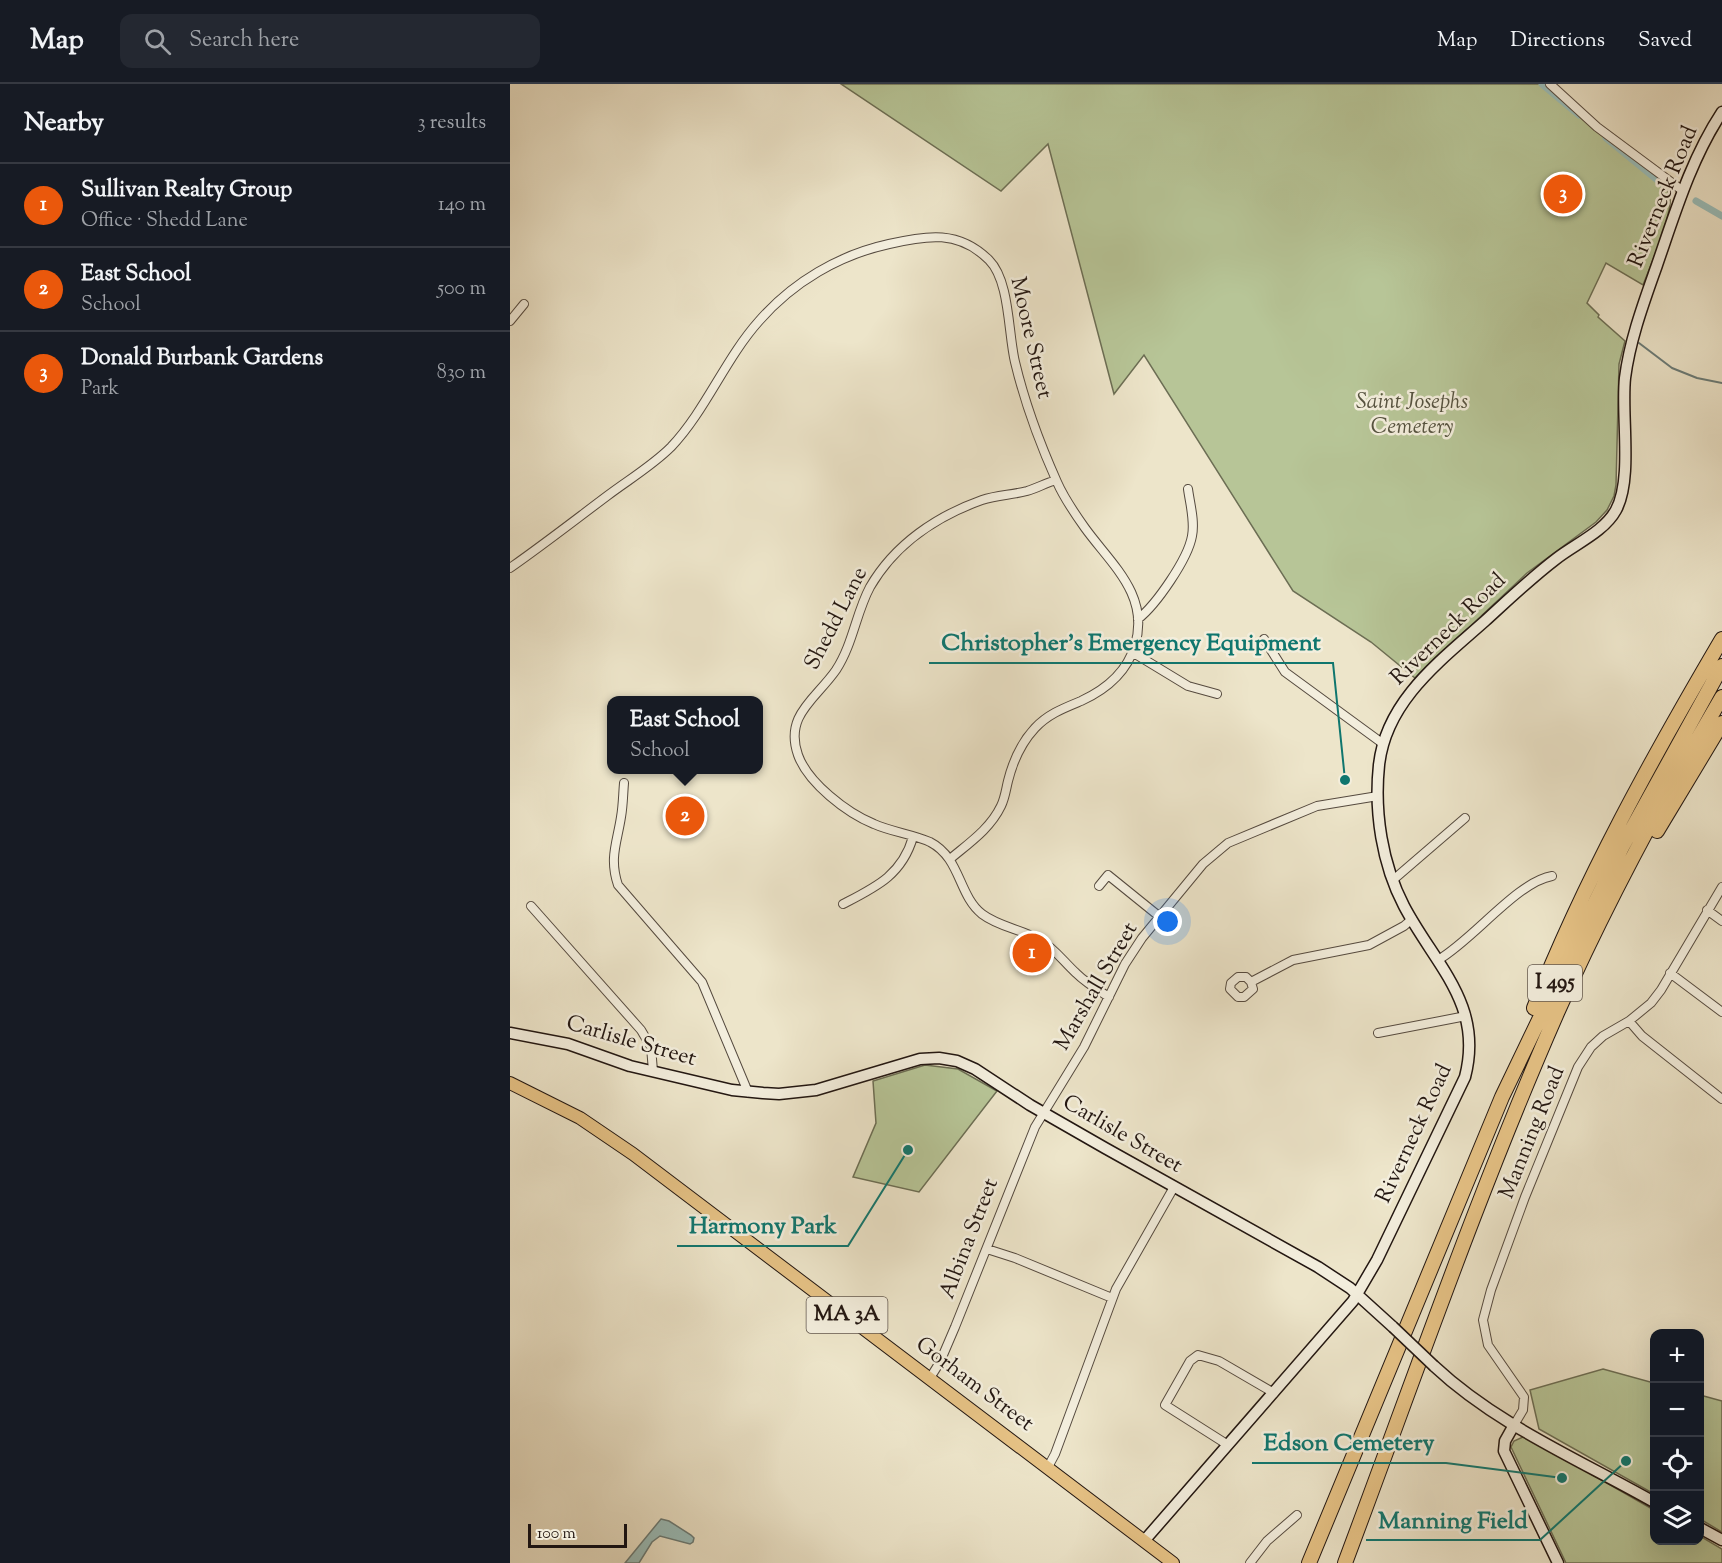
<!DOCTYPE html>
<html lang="en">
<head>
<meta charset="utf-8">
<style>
	body { margin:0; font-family:"Sorts Mill Goudy",serif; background:#242831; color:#f1f3f6 }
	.controls { position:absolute; right:18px; bottom:18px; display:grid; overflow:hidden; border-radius:12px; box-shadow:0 6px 24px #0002 }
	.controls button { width:54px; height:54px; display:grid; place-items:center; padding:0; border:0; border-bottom:2px solid #363941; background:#171b24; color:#f1f3f6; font:30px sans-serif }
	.scale { position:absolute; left:18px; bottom:15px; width:99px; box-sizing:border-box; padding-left:6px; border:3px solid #221611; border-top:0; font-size:16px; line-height:21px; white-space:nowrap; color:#221611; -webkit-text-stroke:4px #f3eedd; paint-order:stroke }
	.you { position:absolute; left:658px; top:838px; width:21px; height:21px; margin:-15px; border:4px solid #fff; border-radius:50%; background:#1a73e8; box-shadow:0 0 0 9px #1a73e833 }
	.badge { display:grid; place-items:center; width:39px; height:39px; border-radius:50%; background:#ea580c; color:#fff; font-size:20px; font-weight:700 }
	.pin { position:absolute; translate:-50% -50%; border:3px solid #fff; box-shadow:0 2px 6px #0006 }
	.popup { position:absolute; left:97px; top:612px; width:156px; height:78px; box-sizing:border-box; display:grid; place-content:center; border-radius:12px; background:#171b24; filter:drop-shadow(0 2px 4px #0005); font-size:20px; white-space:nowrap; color:#9ea1a6 }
	.popup b { font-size:22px; color:#f1f3f6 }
	.popup::after { content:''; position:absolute; left:50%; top:100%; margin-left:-12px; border:12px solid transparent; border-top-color:#171b24 }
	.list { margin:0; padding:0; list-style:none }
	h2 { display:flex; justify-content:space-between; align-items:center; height:78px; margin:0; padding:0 24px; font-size:26px }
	h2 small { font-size:20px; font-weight:400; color:#9ea1a6 }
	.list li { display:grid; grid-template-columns:39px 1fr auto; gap:18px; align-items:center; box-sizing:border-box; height:84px; padding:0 24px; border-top:2px solid #363941 }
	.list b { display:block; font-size:22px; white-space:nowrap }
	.list p { margin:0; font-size:20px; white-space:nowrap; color:#9ea1a6 }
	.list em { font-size:20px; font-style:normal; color:#9ea1a6 }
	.icon { flex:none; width:33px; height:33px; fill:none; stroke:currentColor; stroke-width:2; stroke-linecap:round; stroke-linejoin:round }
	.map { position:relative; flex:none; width:1212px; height:1479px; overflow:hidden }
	header { display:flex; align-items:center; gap:36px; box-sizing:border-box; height:84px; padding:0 30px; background:#171b24; border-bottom:2px solid #363941 }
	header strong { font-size:28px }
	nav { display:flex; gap:33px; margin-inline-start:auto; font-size:21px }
	.search { width:420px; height:54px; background:#242831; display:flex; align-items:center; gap:15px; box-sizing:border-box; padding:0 21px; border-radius:12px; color:#9ea1a6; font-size:22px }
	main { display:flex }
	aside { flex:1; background:#171b24 }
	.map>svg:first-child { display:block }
	.green { fill:#b7c597; stroke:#6c6e54; stroke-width:1.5 }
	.water { fill:#9abebb; stroke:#6a7b77; stroke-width:1.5 }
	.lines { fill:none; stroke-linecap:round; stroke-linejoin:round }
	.stream { stroke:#6a7b77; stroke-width:2 }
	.canal { stroke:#9abebb; stroke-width:7 }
	.street-casing { stroke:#554a3f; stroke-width:10 }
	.secondary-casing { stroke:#221611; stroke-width:13 }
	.primary-casing { stroke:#221611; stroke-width:14 }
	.highway-casing { stroke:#221611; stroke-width:16 }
	.street { stroke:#f3eedd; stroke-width:8 }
	.secondary { stroke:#f3eedd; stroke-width:10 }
	.primary { stroke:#e6c285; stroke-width:12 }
	.highway { stroke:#e6c285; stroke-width:14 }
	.secondary-bridge-casing { stroke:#221611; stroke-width:13; stroke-linecap:butt }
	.secondary-bridge { stroke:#f3eedd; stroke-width:10 }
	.labels { text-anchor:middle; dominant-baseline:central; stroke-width:5; stroke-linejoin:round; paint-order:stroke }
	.shield { fill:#f3eedd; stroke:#61574e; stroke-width:1.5 }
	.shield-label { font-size:21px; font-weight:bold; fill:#221611 }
	.street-label { font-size:22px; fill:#221611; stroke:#f3eedd }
	.park-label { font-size:22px; font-style:italic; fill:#565340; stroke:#f3eedd }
	.leader { fill:none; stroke:#0f766e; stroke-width:2 }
	.callout-dot { fill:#0f766e; stroke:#f3eedd; stroke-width:2 }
	.callout-label { font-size:24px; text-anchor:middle; font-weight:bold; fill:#0f766e; stroke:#f3eedd; stroke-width:5; stroke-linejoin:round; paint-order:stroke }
</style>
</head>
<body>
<header>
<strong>Map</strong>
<div class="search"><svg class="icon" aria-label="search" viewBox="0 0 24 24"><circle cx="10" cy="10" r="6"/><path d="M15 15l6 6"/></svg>Search here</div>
<nav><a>Map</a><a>Directions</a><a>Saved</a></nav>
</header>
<main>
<aside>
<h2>Nearby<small>3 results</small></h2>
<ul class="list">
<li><span class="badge">1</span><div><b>Sullivan Realty Group</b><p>Office · Shedd Lane</p></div><em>140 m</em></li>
<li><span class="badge">2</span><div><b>East School</b><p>School</p></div><em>500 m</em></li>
<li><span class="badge">3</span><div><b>Donald Burbank Gardens</b><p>Park</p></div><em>830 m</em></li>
</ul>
</aside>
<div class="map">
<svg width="1212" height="1479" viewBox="0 0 1212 1479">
	<rect width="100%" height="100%" fill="#ede5ca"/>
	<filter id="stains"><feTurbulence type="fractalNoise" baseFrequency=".00333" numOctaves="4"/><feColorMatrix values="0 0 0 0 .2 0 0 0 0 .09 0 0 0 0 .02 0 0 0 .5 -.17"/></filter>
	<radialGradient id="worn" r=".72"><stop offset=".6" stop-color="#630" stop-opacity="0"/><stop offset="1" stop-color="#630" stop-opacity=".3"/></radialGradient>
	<path class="green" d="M331 0H1035L1144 91C1150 98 1159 105 1160 115 1162 132 1140 183 1133 201L1096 179 1077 219 1089 231 1088 233 1115 257 1109 280 1106 401 1104 412 1097 426 1086 438 1017 489 905 594 861 558 783 507 634 271 604 310 538 60 491 107Z
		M415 981 448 985 487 1007 409 1108 343 1093 366 1039 363 997Z
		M1093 1285 1144 1299V1410L1029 1345 1020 1306Z
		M1190 1311 1212 1317V1448L1190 1435Z
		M1015 1352 1144 1426V1456H1190V1452L1212 1465V1479H1056L1001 1363 1004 1357Z"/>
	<path class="water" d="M151 1435 159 1437 181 1451 184 1454 183 1458 180 1460 150 1452 142 1458 129 1479H115Z"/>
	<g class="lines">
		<path class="stream" d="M1129 259 1162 284 1187 294 1212 299"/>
		<path class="canal" d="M1032 0 1069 31
			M1096 54 1156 103
			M1186 117 1212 132"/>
		<defs>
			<path id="street" d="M1040 0 1087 43 1173 107
				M0 237 14 220
				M546 396C536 399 527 404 517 407 502 411 487 411 472 416 427 432 385 460 360 503 346 529 343 560 326 586 306 615 274 631 288 671 298 699 337 729 364 740 382 748 402 750 420 758 451 774 448 811 472 830 489 843 511 845 530 856 544 864 554 878 566 889 576 899 588 906 599 913
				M0 484C33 461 65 436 97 412 118 396 142 382 161 363 196 326 215 275 249 237 283 198 329 171 379 160 417 151 449 146 479 176 500 197 498 249 505 278 515 320 530 360 547 398 554 414 565 430 575 444 601 480 640 511 625 561 617 588 595 606 571 617 554 624 538 630 525 644 511 659 503 677 498 697 496 705 495 714 491 722 480 745 459 759 440 775
				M628 535C646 521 678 475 682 452 685 437 680 420 678 405
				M754 555 775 588 872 659
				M622 568 678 602 707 610
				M114 699C113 711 113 722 111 733 107 759 99 774 108 801L192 898 238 1008
				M883 796 955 734
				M589 802 598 791 650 833
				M333 820C366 803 392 791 403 753
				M21 822 131 946 141 963 143 987
				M1197 826 1212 837
				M928 876C963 856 1007 798 1042 792
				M1160 889 1212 928
				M741 898 736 893H728L721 899 720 905 728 913H734L743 905 741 898 783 876 859 861 894 842 902 835
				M1119 937 1132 952 1212 1015
				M868 949 956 932
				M477 1165 505 1174 602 1214
				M420 1294 430 1278 445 1243 525 1043 574 963 615 880 632 854 693 780 718 759 807 722 868 712
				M1004 1341 1013 1326 1014 1313 978 1261 973 1236 981 1206 1015 1113 1068 983 1081 963 1093 952 1119 937 1141 919 1151 906 1212 803
				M718 1361 655 1321 680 1277 688 1271 709 1277 764 1309
				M538 1383 545 1370 606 1205 664 1103
				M740 1479 757 1457 787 1431"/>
			<path id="secondary" d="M0 949 58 960 120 982 222 1006 253 1009 269 1010 306 1006 410 975 429 974 447 977 465 985 520 1021 595 1064 808 1183 840 1204 883 1243
				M924 1282C987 1341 1070 1376 1144 1418
				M1004 1341 995 1357 994 1367 1048 1479
				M1190 1444 1212 1456
				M634 1457 843 1217 867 1176 955 993C974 920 925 881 894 822 872 780 864 728 869 681 876 617 930 577 975 537 998 516 1021 494 1046 475 1065 460 1094 448 1106 426 1123 395 1111 330 1115 294 1120 255 1134 218 1147 181 1165 129 1181 75 1212 28"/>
			<path id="primary" d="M0 999 70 1034 123 1070 663 1479"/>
			<path id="highway" d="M1147 747 1212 639
				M1024 924C1075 795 1142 674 1212 555
				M799 1479 992 1013 1112 763 1212 582
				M835 1479C904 1295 968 1109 1047 929 1095 821 1152 715 1212 613"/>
		</defs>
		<use href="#street" class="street-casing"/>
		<use href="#secondary" class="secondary-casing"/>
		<use href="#primary" class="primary-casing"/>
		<use href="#highway" class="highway-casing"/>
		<use href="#street" class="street"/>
		<use href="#secondary" class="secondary"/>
		<use href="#primary" class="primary"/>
		<use href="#highway" class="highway"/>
		<defs>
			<path id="secondary-bridge" d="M883 1243 924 1282"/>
		</defs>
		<use href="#secondary-bridge" class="secondary-bridge-casing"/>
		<use href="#secondary-bridge" class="secondary-bridge"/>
	</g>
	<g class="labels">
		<g class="shield">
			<rect x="1018" y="881" width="54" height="36" rx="4.5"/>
			<rect x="296.5" y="1213" width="81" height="36" rx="4.5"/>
		</g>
		<g class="shield-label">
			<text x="1045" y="899">I 495</text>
			<text x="337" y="1231">MA 3A</text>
		</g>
		<g class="street-label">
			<text transform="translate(1154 113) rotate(-68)">Riverneck Road</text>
			<text transform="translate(520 254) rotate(77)">Moore Street</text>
			<text transform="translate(327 535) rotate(-63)">Shedd Lane</text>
			<text transform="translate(939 546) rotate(-44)">Riverneck Road</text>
			<text transform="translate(587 903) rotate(-60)">Marshall Street</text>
			<text transform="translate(121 958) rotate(16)">Carlisle Street</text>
			<text transform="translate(1023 1049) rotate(-68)">Manning Road</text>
			<text transform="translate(905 1050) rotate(-65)">Riverneck Road</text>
			<text transform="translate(612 1051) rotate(30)">Carlisle Street</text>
			<text transform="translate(460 1155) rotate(-69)">Albina Street</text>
			<text transform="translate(464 1301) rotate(37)">Gorham Street</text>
		</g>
		<g class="park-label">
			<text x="902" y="319">Saint Josephs<tspan x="902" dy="25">Cemetery</tspan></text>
		</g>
	</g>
	<path class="leader" d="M835 696L823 579H419M398 1066L338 1162H167M1052 1394L936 1379H742M1116 1377L1030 1456H856"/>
	<g class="callout-dot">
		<circle cx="835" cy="696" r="6"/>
		<circle cx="398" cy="1066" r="6"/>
		<circle cx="1052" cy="1394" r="6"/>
		<circle cx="1116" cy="1377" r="6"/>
	</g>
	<g class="callout-label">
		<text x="621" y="566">Christopher's Emergency Equipment</text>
		<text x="253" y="1149">Harmony Park</text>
		<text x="839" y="1366">Edson Cemetery</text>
		<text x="943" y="1444">Manning Field</text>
	</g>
	<rect width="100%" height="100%" filter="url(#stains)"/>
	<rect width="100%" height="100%" fill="url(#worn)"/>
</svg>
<div class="controls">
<button>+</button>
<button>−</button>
<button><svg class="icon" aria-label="locate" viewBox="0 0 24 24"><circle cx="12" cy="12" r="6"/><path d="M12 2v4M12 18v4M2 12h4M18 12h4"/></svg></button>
<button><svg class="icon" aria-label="layers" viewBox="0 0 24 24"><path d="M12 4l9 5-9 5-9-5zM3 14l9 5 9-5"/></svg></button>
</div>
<div class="scale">100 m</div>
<div class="you"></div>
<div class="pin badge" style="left:522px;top:869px">1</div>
<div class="pin badge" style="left:175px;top:732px">2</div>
<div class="popup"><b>East School</b>School</div>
<div class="pin badge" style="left:1053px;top:110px">3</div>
</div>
</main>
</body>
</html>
